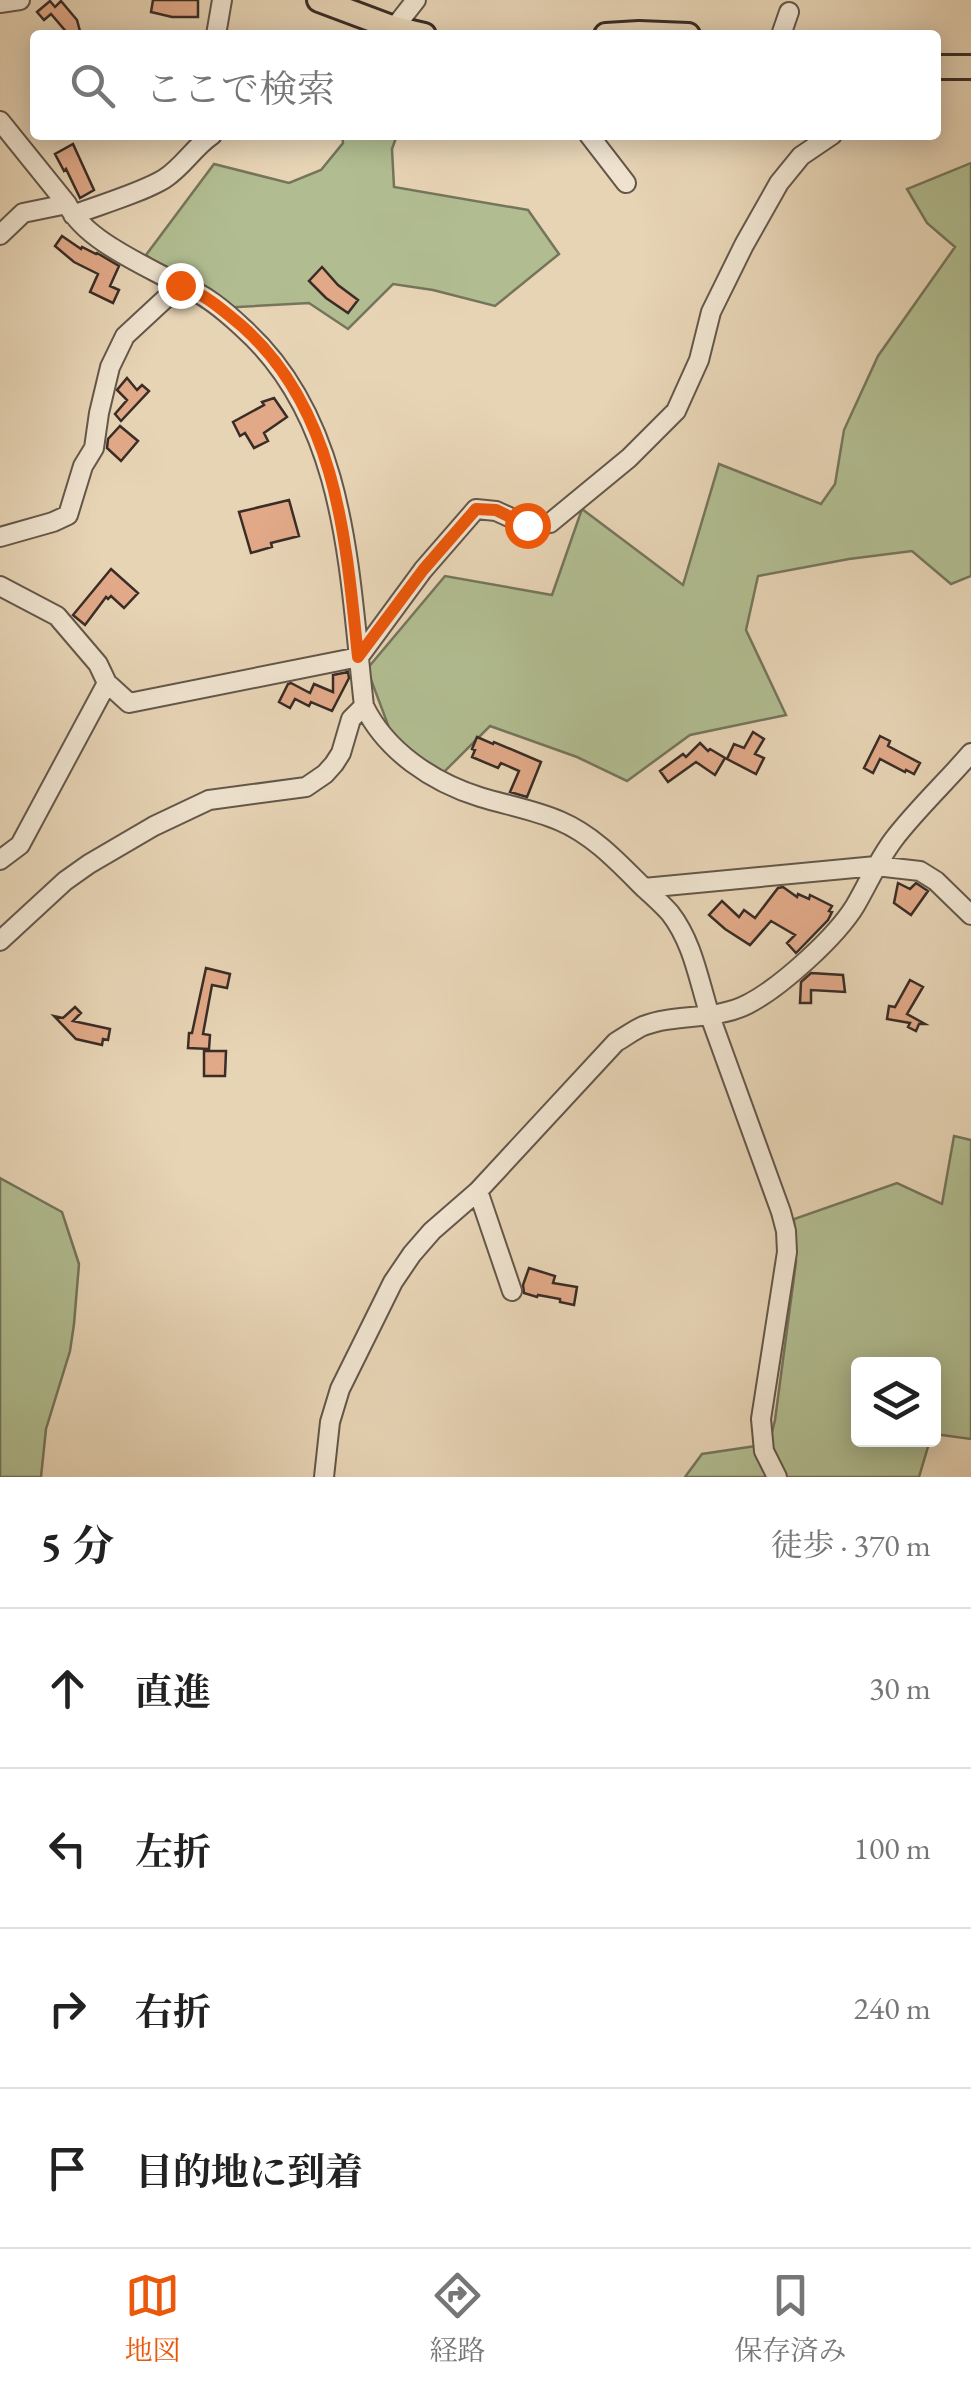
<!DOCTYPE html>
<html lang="ja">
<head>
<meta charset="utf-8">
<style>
	body { margin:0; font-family:"EB Garamond","Noto Serif JP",serif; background:#f2f2f2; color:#222 }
	.controls { position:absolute; right:30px; bottom:30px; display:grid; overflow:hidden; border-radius:10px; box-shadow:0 5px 25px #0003 }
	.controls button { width:90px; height:90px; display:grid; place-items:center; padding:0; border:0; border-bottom:2px solid #e0e0e0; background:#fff; color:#222; font:50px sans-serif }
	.stop { position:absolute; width:30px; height:30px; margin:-22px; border:8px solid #ea580c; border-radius:50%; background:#fff }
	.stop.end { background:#ea580c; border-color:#fff; box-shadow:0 2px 10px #0008 }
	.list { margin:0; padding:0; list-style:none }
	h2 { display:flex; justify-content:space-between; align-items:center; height:130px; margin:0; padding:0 40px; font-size:42px }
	h2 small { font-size:32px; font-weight:400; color:#767676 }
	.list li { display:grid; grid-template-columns:65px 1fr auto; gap:30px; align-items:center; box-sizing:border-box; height:160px; padding:0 40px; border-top:2px solid #e0e0e0 }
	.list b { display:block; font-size:38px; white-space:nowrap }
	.list em { font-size:32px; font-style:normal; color:#767676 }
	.icon { flex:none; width:55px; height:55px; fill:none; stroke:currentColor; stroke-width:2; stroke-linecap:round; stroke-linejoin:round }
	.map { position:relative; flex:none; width:971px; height:1477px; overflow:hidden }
	.search { position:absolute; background:#fff; box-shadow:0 5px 25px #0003; left:30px; right:30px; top:30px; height:110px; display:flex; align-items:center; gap:25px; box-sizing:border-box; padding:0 35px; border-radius:10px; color:#767676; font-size:38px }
	.sheet { height:770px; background:#fff }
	nav { display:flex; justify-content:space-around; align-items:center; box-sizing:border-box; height:140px; border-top:2px solid #e0e0e0; background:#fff; font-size:28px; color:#767676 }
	nav a { display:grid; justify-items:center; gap:5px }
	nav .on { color:#ea580c }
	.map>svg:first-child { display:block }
	.green { fill:#b1bd91; stroke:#75755c; stroke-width:2.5 }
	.building { fill:#e1a988; stroke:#392d26; stroke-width:2.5 }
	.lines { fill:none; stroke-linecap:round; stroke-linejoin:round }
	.minor-casing { stroke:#64574a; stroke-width:22 }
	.major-casing { stroke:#392d26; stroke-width:28 }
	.minor { stroke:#efe3cf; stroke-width:18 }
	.major { stroke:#e7d4b5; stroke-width:22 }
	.route { stroke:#ea580c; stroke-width:12 }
</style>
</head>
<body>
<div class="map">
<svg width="971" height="1477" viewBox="0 0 971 1477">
	<rect width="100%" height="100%" fill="#e7d4b5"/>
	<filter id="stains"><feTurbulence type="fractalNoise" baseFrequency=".002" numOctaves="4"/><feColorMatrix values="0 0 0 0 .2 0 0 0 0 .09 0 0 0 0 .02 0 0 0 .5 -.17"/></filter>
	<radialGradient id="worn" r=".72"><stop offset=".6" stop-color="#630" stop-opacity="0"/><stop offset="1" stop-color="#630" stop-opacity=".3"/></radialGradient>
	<path class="green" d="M342 135H397L392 149 394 187 528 210 559 254 495 306 433 290 393 284 348 329 309 303 220 308 146 255 214 164 289 183 321 170 343 143Z
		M971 163V576L951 584 912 551 849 559 758 576 746 630 786 715 690 735 627 781 577 757 490 726 444 772 394 741 367 669 445 576 552 595 582 509 683 585 719 464 821 504 835 484 844 430 878 356 955 247 927 223 907 189Z
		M954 1136 971 1140V1439L934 1434V1364H858V1440H930L919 1477H685L702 1454 769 1444 775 1420 796 1262 794 1219 897 1183 942 1204Z
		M0 1178 62 1212 79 1264 74 1324 70 1351 46 1429 41 1477H0Z"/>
	<path class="building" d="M153 0H198V17H172L151 12Z
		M50 1 55 7 61 1 77 20 81 35H69L51 14 44 20 37 12Z
		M73 144 94 190 80 198 66 169 64 171 55 154Z
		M62 236 81 249 82 247 96 254 97 253 119 266 110 286 119 290 113 303 90 292 98 274 74 262 55 246Z
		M322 267 338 285 358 300 348 313 326 298 309 281Z
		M127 378 137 390 142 385 149 391 121 421 115 414 127 400 117 390Z
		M274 398 287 417 264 433 268 441 254 448 245 433 240 436 233 422 264 405 262 402Z
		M120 426 138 441 121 461 107 448 108 439Z
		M289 500 299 536 271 543 272 547 251 553 239 512Z
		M111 569 138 593 124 608 111 596 108 599 106 597 85 625 73 615Z
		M348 672 349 678 332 711 311 702 309 706 295 699 290 708 279 702 288 684 291 683 310 693 314 684 333 692V675Z
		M753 732 764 739 755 754 764 758 756 774 727 759 734 744 744 748Z
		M880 736 890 741 888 746 920 763 914 774 906 770 905 772 880 759 873 773 864 768Z
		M477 737 493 744 494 742 541 762 527 797 510 792 519 771 501 763 498 768 472 757 475 750 472 749Z
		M700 743 708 751 710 749 725 758 715 775 696 762 668 782 660 771 683 754 686 757Z
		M898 883 910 889 916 883 928 891 911 915 894 903Z
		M783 887 797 897 798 894 809 899 810 895 832 906 829 911 832 912 828 920 796 953 787 943 795 935 771 921 750 945 725 929 709 915 722 901 739 917 744 910 755 918 778 888Z
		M206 968 230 974 227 988 212 985 203 1034 210 1035 209 1049 188 1048 189 1033H192Z
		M811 973 843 975 845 992 811 990V1003H800L801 982Z
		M910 980 923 987 907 1014 925 1024H919L916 1031 908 1027 910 1023 887 1019 889 1006 895 1007Z
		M75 1007 81 1013 73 1021 110 1029 108 1040 103 1039 102 1045 76 1039 54 1016 63 1018Z
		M204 1051H226L225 1076H204Z
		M529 1268 555 1276 553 1283 577 1287 574 1305 560 1302V1299L538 1295 537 1297 524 1293 523 1285Z"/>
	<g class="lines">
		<defs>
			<path id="minor" d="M0 3 20 0
				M387 33 394 28 416 0
				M216 35 222 0
				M781 35 789 12
				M0 121 67 204C85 241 145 265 180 285 204 293 225 311 243 328 348 422 349 575 364 706 386 751 432 782 480 797 506 805 535 810 560 821 593 835 618 862 643 887 652 895 662 904 670 913 694 944 699 983 711 1019 734 1084 758 1148 781 1212L786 1231 787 1252 761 1419 764 1451 777 1477
				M589 135 626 183
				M73 215C99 205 141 193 164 179 183 167 194 147 212 135
				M0 235 23 213 67 204
				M0 537 53 522 68 515 83 466 94 448 99 413 110 367 125 336 180 285
				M0 586 57 616 98 664 107 683 20 845 0 860
				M107 683 129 703 359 657 423 570 476 509 496 511 527 525 550 523 629 458 676 411 699 360 711 312 744 245 779 183 801 156 832 135
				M644 888 876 866 920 871 936 881 971 915
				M0 941 65 881 89 864 154 826 209 800 306 787 325 774 334 764 341 753 351 719 364 706
				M478 1191 512 1291
				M324 1477 330 1422 340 1389 393 1282 412 1254 432 1231 478 1191 616 1042C625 1037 634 1030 643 1026 676 1013 716 1021 748 1004 781 987 836 937 855 906 868 884 878 860 894 839 917 809 946 782 971 753"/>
			<path id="major" d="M319 0 394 28 424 35
				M606 35 639 33 688 35
				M936 67H971"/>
		</defs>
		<use href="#minor" class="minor-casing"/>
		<use href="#major" class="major-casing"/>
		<use href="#minor" class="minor"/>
		<use href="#major" class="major"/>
	</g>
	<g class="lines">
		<path class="route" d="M180 285C204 293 224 311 243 327 337 411 346 540 358 657L423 570 476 509 496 510 527 525"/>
	</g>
	<rect width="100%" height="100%" filter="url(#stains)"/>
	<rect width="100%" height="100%" fill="url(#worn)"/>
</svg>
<div class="controls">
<button><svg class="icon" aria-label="layers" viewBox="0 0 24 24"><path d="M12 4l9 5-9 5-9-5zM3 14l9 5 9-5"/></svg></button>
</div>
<div class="stop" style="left:527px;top:525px"></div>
<div class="stop end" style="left:180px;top:285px"></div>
<div class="search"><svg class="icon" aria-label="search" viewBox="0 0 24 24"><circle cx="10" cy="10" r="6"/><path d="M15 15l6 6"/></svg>ここで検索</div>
</div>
<section class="sheet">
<h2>5 分<small>徒歩 · 370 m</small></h2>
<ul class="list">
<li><svg class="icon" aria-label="ahead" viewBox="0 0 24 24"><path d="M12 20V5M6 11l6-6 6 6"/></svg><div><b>直進</b></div><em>30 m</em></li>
<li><svg class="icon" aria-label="left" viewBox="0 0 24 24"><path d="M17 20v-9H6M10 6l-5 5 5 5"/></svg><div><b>左折</b></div><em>100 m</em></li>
<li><svg class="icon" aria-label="right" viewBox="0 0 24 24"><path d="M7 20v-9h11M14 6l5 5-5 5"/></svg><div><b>右折</b></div><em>240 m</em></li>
<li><svg class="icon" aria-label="arrive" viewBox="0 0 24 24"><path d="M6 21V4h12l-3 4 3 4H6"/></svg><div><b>目的地に到着</b></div></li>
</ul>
</section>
<nav>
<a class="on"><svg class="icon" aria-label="map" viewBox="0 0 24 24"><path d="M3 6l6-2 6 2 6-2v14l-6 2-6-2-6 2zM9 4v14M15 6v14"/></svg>地図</a>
<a><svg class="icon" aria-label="directions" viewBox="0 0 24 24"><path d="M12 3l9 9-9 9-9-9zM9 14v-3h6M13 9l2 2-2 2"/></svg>経路</a>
<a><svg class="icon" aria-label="saved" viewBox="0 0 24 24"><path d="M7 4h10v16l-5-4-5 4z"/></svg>保存済み</a>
</nav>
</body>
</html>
